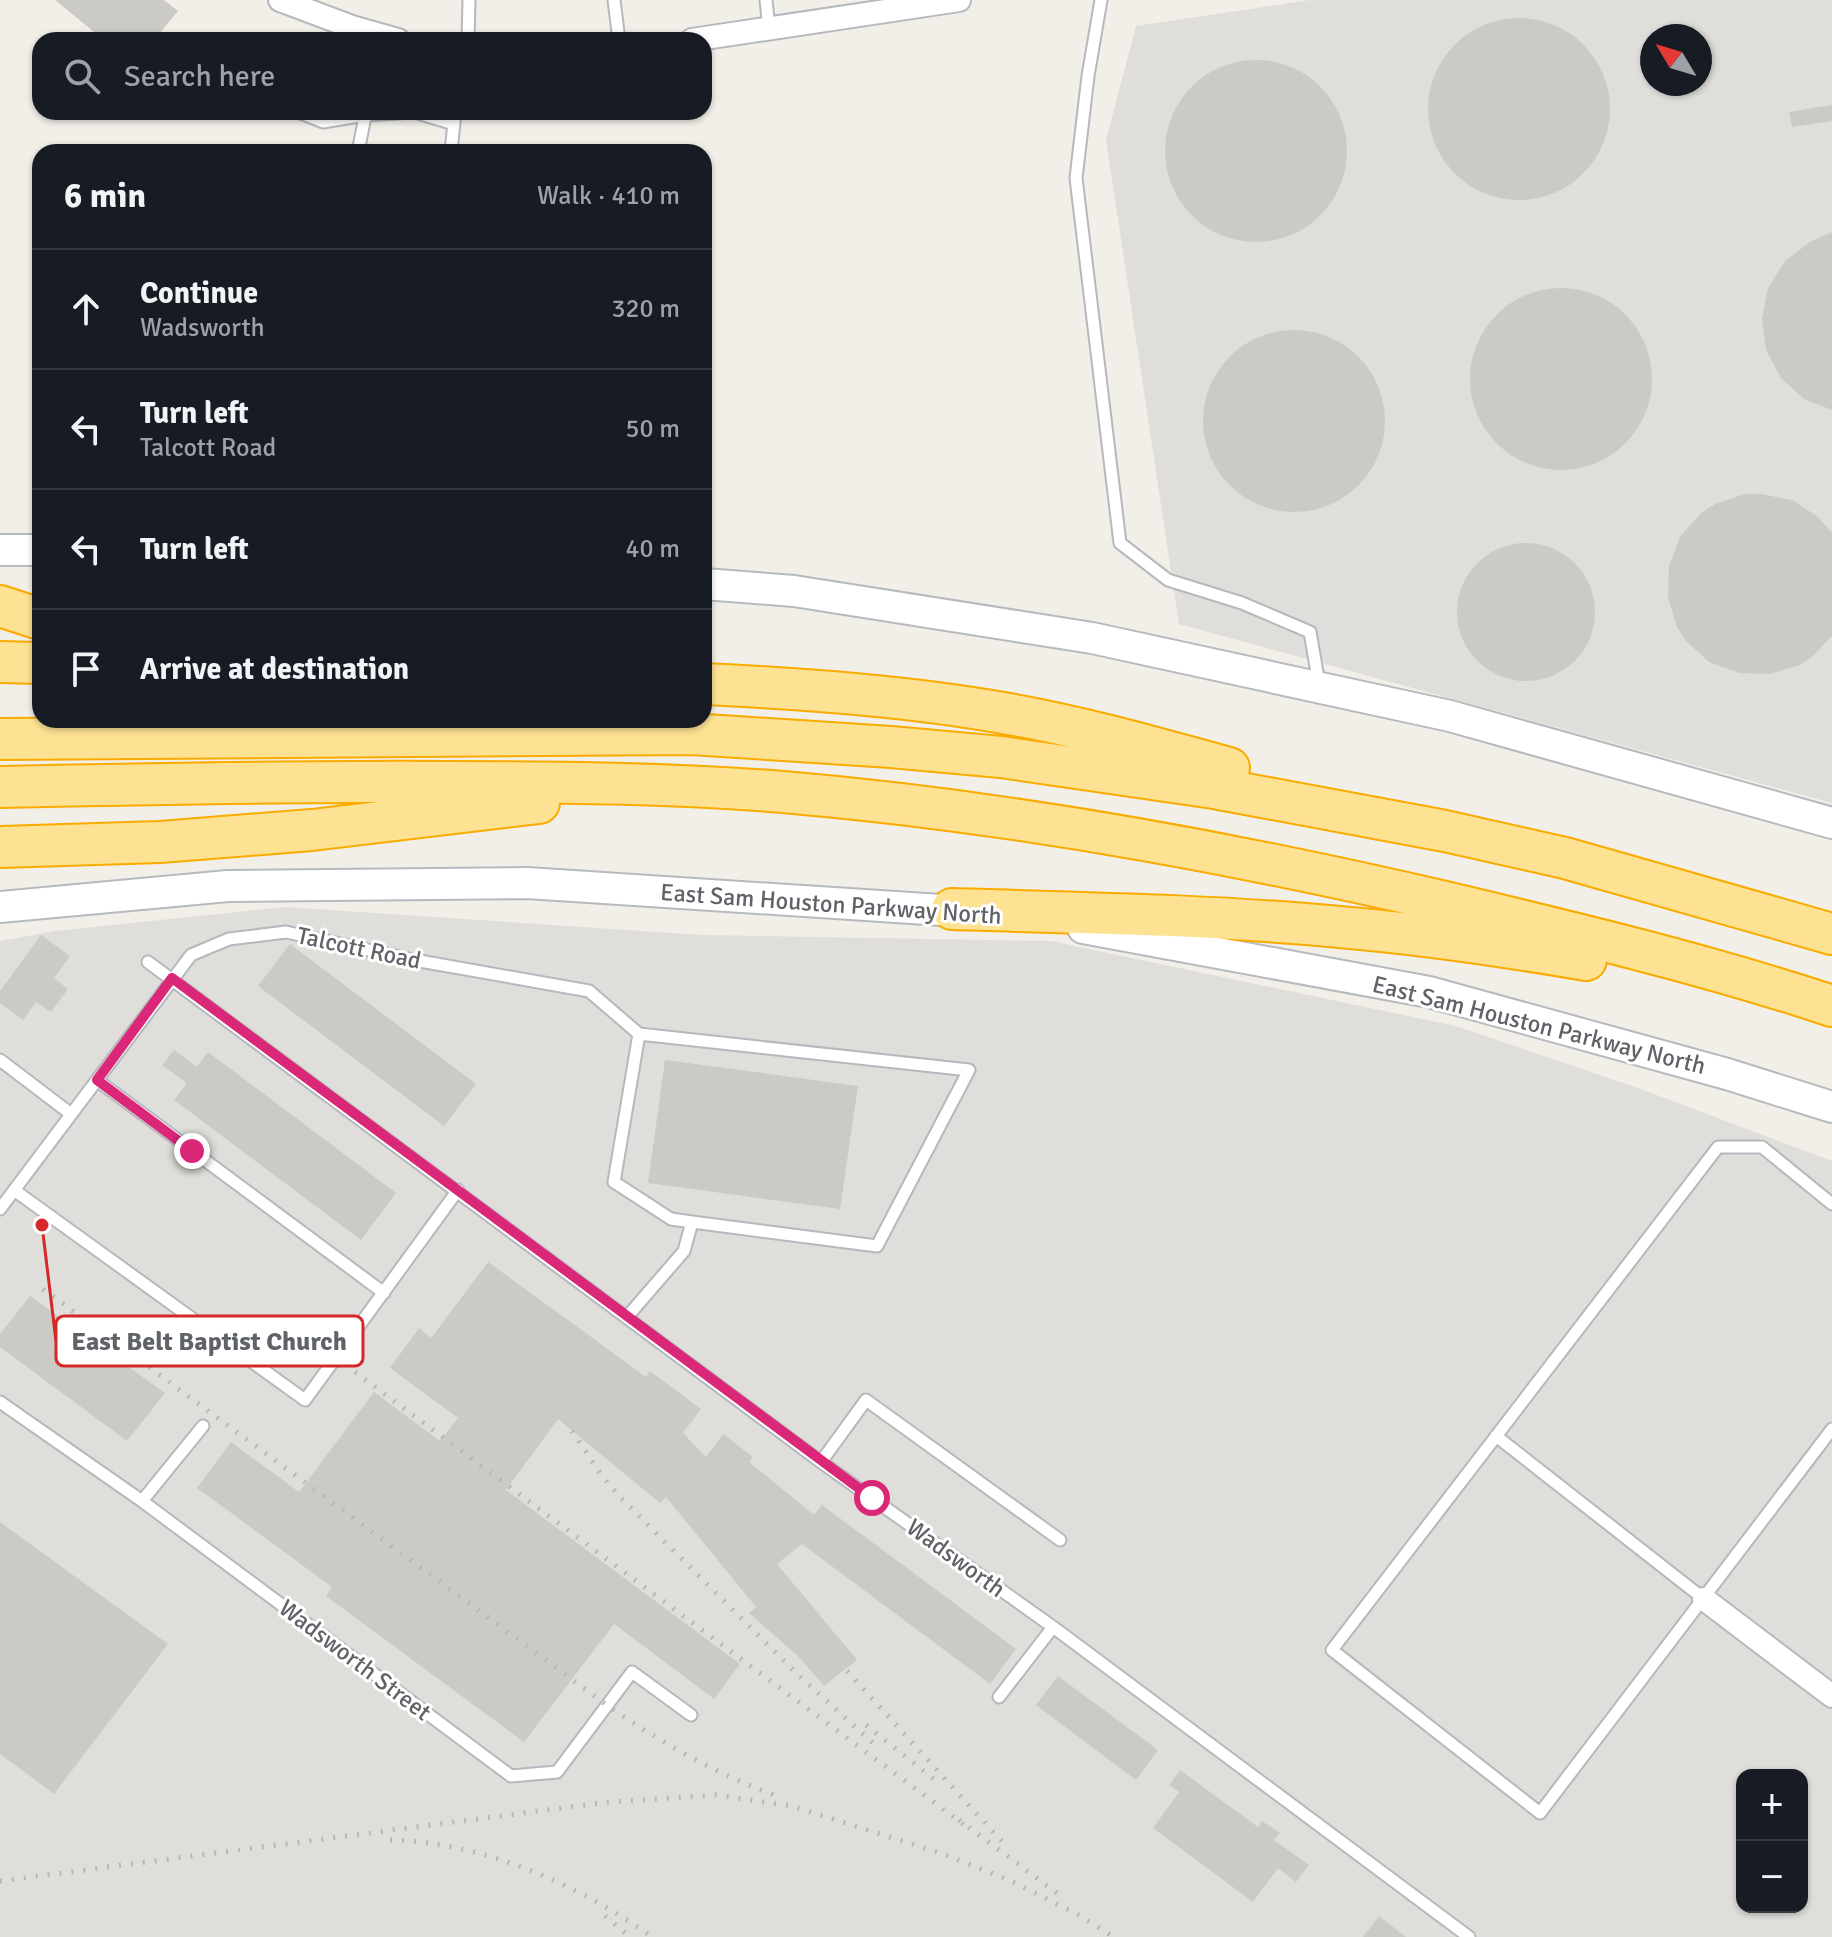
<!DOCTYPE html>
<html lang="en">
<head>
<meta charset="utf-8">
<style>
	body { margin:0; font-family:Signika,sans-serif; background:#20242c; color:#f1f3f6 }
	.controls { position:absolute; right:24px; bottom:24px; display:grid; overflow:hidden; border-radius:16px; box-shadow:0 2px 6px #0004 }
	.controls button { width:72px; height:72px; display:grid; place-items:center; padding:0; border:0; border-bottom:2px solid #363941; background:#171b24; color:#f1f3f6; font:40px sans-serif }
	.compass { position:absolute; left:1640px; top:24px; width:72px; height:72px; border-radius:50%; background:#171b24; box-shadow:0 2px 6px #0004; rotate:308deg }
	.stop { position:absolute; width:24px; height:24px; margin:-18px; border:6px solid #db2777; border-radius:50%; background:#fff }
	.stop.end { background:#db2777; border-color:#fff; box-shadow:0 2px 8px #0008 }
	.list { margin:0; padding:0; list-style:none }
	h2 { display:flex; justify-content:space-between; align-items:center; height:104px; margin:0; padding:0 32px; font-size:34px }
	h2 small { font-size:26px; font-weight:400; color:#9ea1a6 }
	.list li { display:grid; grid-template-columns:52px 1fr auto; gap:24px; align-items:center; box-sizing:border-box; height:120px; padding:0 32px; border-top:2px solid #363941 }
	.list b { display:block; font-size:30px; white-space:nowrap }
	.list p { margin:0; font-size:26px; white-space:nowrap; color:#9ea1a6 }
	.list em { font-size:26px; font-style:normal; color:#9ea1a6 }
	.icon { flex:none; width:44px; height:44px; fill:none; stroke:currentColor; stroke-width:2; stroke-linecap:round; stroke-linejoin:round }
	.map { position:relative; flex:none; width:1832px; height:1937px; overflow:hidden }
	.search { position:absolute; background:#171b24; box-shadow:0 2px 6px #0004; left:32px; top:32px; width:680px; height:88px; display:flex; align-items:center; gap:20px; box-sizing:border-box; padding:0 28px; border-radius:24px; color:#9ea1a6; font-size:30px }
	.panel { position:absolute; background:#171b24; box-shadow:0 2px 6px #0004; left:32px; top:144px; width:680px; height:584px; border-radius:24px }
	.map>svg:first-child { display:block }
	.industrial { fill:#e0deda; fill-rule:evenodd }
	.building { fill:#cccac5 }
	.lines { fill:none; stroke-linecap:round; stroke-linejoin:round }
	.lane-casing { stroke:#b5b8bc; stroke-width:15 }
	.street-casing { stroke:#b5b8bc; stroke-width:26 }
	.secondary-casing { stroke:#b6babf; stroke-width:34 }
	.highway-casing { stroke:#f9ab00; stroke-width:44 }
	.lane { stroke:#fff; stroke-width:11 }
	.street { stroke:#fff; stroke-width:22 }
	.secondary { stroke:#fff; stroke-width:30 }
	.highway { stroke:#fde293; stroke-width:40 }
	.rail { stroke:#b6b7b8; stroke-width:5; stroke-dasharray:2 10; stroke-linecap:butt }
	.route { stroke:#db2777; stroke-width:10 }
	.labels { text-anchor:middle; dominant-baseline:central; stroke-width:6; stroke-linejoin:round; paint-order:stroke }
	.street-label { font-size:24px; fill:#5f6368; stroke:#fff }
	.leader { fill:none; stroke:#d62828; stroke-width:3 }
	.callout-dot { fill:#d62828; stroke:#fff; stroke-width:3 }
	.callout { fill:#fff; stroke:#d62828; stroke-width:3 }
	.callout-label { font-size:26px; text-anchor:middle; font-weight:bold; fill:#5f6368 }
</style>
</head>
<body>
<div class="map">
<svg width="1832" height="1937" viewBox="0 0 1832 1937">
	<rect width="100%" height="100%" fill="#f1efe8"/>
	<path class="industrial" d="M1310 0H1832V803L1179 624 1106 140 1136 26ZM1652 36H1700V84H1652Z
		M285 907 702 935 1051 941 1456 1026 1638 1088 1832 1161V1937H0V941L55 931ZM1742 1775H1802V1907H1742Z"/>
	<path class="building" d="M55 0H164L178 11 154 40H104Z
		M1428 109a91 91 0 1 1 182 0a91 91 0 1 1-182 0Z
		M1165 151a91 91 0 1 1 182 0a91 91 0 1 1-182 0Z
		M1832 105V121L1792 127 1789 112Z
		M1832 232V410L1804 399 1781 378 1766 350 1762 319 1768 288 1785 261 1810 242Z
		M1470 379a91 91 0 1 1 182 0a91 91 0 1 1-182 0Z
		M1203 421a91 91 0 1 1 182 0a91 91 0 1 1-182 0Z
		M1745 494H1761L1792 500 1818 517 1832 533V636L1813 656 1800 665 1770 674 1739 673 1709 662 1686 641 1677 627 1668 598 1669 566 1680 537 1701 513 1715 504Z
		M1457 612a69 69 0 1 1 138 0a69 69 0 1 1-138 0Z
		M41 935 70 956 54 978 68 989 51 1012 36 1002 23 1020 0 1003V991Z
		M290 944 476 1084 444 1126 258 986Z
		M174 1050 197 1067 208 1052 396 1193 361 1240 174 1100 187 1083 162 1065Z
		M665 1060 858 1086 840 1209 648 1183Z
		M488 1262 646 1377 650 1371 701 1409 683 1433 706 1457 723 1434 753 1457 749 1462 814 1515 822 1505 1016 1649 990 1684 802 1544 777 1564 857 1660 824 1686 797 1655 749 1613 756 1607 666 1497 660 1503 558 1419 506 1490 740 1664 714 1699 614 1624 524 1742 326 1596 332 1587 197 1488 231 1442 299 1492 374 1392 440 1441 458 1418 390 1368 419 1328 431 1338Z
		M30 1296 165 1393 127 1441 0 1347V1334Z
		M0 1522 168 1644 54 1794 0 1754Z
		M1058 1676 1158 1750 1136 1780 1036 1705Z
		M1180 1770 1258 1827 1262 1821 1280 1833 1274 1840 1309 1865 1296 1882 1278 1868 1253 1902 1153 1828 1179 1792 1169 1785Z
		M1379 1916 1406 1937H1363Z"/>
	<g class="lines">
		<defs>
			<path id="lane" d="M614 0 619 40
				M766 0 769 28
				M1101 0 1088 76 1076 178 1120 543 1168 580 1242 603 1310 632 1319 684
				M468 40 469 0
				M298 112 323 122 365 115 414 112 454 124
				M358 152 366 112
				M451 152 455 112
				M148 962 821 1462 1053 1627 1469 1937
				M0 1060 71 1114
				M97 1080 384 1293
				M14 1190 305 1400 458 1190
				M1832 1204 1762 1147H1718L1332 1650 1540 1813 1832 1429
				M0 1209 191 955 229 939 286 932 414 960 589 991 639 1034
				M627 1317 684 1251 692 1222 877 1246 969 1070 639 1034 614 1182 671 1219 692 1222
				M0 1402 142 1501 511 1776 557 1772 632 1672 691 1715
				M1496 1436 1704 1599
				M821 1462 866 1400 1060 1540
				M142 1501 203 1426
				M999 1697 1053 1627"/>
			<path id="street" d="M280 0 352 27 398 40
				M692 40 959 0
				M1704 1599 1832 1696"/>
			<path id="secondary" d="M0 550H40
				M704 584 794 591 1092 638 1450 716 1832 823
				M0 907 228 886 527 883 972 912
				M1083 928 1429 992 1727 1074 1832 1107"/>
			<path id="highway" d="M0 606 40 619
				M0 662 40 663
				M704 684C806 689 908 696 1009 714 1083 727 1156 748 1229 768
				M0 739 691 734 891 747 1001 757 1214 788 1445 831 1565 858 1832 934
				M0 787C149 784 298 781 448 782 559 782 672 783 783 792 1007 811 1226 851 1445 902 1575 933 1705 964 1832 1006
				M0 847 160 842 312 830 539 803
				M952 909C1081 913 1211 915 1340 927 1422 934 1504 946 1586 960"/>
		</defs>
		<use href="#lane" class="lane-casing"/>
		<use href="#street" class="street-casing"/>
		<use href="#secondary" class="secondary-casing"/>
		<use href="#highway" class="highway-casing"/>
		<use href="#lane" class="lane"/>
		<use href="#street" class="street"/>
		<use href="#secondary" class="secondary"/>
		<use href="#highway" class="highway"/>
		<path class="rail" d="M43 1289 608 1706C660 1742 714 1773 775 1795
			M355 1372 967 1827
			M572 1431 600 1473 620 1497 796 1673 873 1743
			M847 1671 1007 1847
			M866 1725 935 1780
			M959 1820 1065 1899
			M390 1840C482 1842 578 1884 652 1937
			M0 1881 609 1802 716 1795 792 1806 943 1854 1009 1880 1077 1914 1114 1937
			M605 1916 630 1937"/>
	</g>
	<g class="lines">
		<path class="route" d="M192 1151 97 1080 172 978 872 1498"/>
	</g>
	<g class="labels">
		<g class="street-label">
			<text transform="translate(831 904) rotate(4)">East Sam Houston Parkway North</text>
			<text transform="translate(359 948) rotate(12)">Talcott Road</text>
			<text transform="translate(1539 1025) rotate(14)">East Sam Houston Parkway North</text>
			<text transform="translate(956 1558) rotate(36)">Wadsworth</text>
			<text transform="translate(355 1660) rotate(37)">Wadsworth Street</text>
		</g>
	</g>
	<path class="leader" d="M42 1225L56 1341"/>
	<circle class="callout-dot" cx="42" cy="1225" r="8"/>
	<rect class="callout" x="56" y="1316" width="307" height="50" rx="8"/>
	<g class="callout-label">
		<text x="209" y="1350">East Belt Baptist Church</text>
	</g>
</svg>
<div class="controls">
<button>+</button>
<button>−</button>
</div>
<svg class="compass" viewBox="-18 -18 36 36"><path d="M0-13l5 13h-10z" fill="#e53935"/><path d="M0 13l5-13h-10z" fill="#9ea1a6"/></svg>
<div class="stop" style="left:872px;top:1498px"></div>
<div class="stop end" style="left:192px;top:1151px"></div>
<div class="search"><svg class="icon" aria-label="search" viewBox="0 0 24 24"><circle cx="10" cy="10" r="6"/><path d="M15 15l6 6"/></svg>Search here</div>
<section class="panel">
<h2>6 min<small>Walk · 410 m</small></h2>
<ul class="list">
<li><svg class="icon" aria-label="ahead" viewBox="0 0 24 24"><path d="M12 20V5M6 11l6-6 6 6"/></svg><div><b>Continue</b><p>Wadsworth</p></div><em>320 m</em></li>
<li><svg class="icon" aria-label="left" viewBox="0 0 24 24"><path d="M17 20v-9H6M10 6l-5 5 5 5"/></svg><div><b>Turn left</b><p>Talcott Road</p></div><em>50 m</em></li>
<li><svg class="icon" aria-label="left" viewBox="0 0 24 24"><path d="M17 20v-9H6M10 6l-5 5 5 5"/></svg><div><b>Turn left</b></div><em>40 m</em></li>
<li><svg class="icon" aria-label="arrive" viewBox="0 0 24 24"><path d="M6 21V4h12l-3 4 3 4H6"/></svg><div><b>Arrive at destination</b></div></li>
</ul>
</section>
</div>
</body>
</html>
